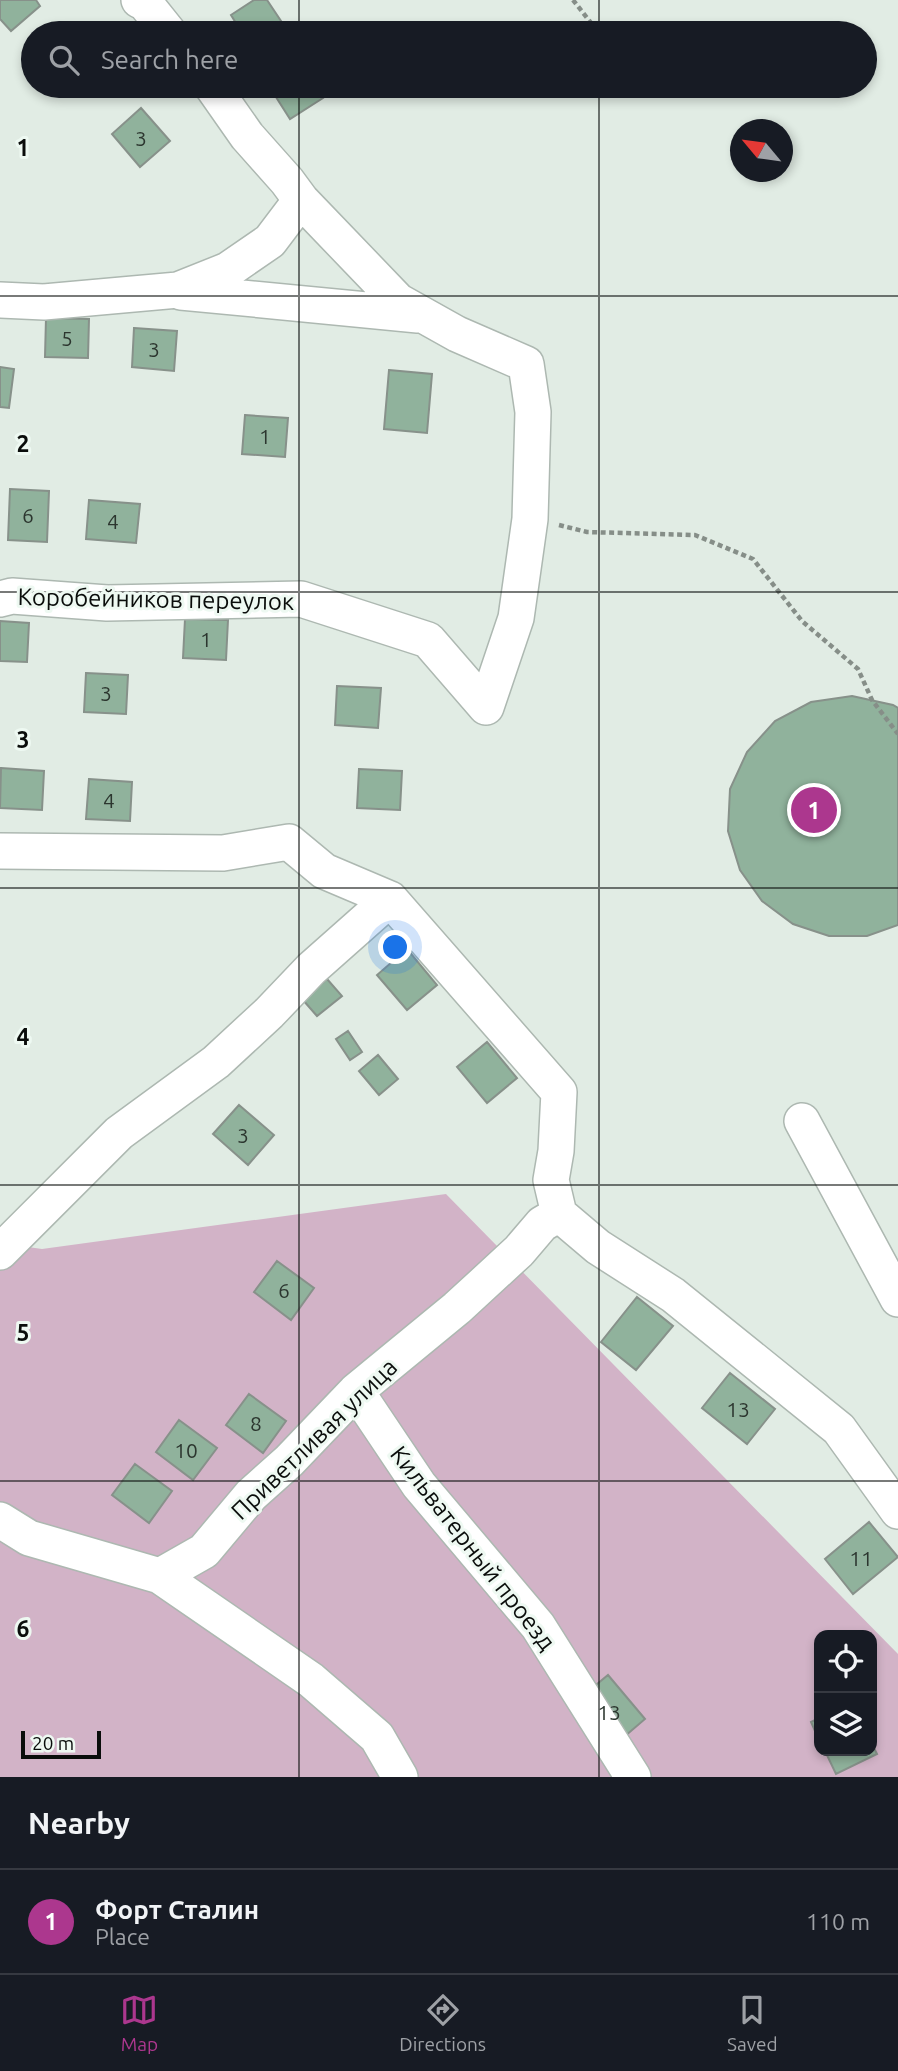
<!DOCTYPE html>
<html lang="en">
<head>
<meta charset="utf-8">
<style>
	body { margin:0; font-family:Ubuntu,sans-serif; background:#242831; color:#f1f3f6 }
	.controls { position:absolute; right:21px; bottom:21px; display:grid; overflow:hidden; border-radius:14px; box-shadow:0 4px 10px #0003 }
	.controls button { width:63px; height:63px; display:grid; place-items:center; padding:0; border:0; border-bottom:2px solid #363941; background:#171b24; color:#f1f3f6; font:35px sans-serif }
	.compass { position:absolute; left:730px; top:119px; width:63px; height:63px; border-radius:50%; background:#171b24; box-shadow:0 4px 10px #0003; rotate:299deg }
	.scale { position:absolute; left:21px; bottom:18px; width:80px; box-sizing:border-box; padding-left:7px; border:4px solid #0a0d0b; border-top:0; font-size:19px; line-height:24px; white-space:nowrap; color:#0a0d0b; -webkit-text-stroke:5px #eef9f2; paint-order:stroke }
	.you { position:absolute; left:396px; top:948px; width:24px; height:24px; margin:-18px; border:5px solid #fff; border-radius:50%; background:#1a73e8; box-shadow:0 0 0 10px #1a73e833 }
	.badge { display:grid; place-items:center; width:46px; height:46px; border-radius:50%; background:#ac378e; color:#fff; font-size:23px; font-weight:700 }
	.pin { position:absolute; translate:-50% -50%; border:4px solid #fff; box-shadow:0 2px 7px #0006 }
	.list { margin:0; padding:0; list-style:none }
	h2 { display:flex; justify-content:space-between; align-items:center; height:91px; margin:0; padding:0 28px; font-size:30px }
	h2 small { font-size:23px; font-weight:400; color:#9ea1a6 }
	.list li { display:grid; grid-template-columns:46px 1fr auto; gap:21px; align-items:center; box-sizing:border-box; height:105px; padding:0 28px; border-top:2px solid #363941 }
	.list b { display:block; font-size:26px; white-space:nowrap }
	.list p { margin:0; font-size:23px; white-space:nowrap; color:#9ea1a6 }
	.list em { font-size:23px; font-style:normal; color:#9ea1a6 }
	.icon { flex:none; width:38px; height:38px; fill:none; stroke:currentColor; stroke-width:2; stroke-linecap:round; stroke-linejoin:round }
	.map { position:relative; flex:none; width:898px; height:1777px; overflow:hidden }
	.search { position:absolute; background:#171b24; box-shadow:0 4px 10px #0003; left:21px; right:21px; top:21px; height:77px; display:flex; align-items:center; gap:18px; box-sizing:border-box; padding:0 24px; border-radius:38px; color:#9ea1a6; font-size:26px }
	.sheet { height:196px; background:#171b24 }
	nav { display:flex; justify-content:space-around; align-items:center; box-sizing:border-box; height:98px; border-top:2px solid #363941; background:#171b24; font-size:19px; color:#9ea1a6 }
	nav a { display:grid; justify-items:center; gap:4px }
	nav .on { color:#ac378e }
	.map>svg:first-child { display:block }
	.green { fill:#d2b3c7; fill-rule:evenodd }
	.building { fill:#90b29c; stroke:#87918a; stroke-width:2 }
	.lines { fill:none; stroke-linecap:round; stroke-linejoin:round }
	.minor-casing { stroke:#adb8b1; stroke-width:38 }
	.path { stroke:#868e88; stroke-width:4.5; stroke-dasharray:5 3.5; stroke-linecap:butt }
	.minor { stroke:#fff; stroke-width:35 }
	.grid { fill:none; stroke:#0a0d0b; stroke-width:2; stroke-opacity:0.55 }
	.labels { text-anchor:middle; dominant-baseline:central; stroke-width:6; stroke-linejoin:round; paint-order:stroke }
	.number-label { font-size:21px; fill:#2c362f }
	.street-label { font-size:24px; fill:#0a0d0b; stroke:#eef9f2 }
	.grid-label { font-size:23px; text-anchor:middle; font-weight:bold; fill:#0a0d0b; stroke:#eef9f2; stroke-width:6; stroke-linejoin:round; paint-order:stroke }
</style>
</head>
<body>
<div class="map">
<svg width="898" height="1777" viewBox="0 0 898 1777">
	<rect width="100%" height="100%" fill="#e1ece4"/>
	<path class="green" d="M446 1194 898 1654V1777H0V1243L42 1249ZM819 1635H872V1751H819Z"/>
	<path class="building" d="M0 0H36L40 6 11 31 0 19Z
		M254 0H267L287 30 282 33H242L231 15Z
		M269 86H315L323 98 290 119Z
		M141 108 170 141 140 167 112 134Z
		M46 318 89 319 88 358 45 357Z
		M134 328 177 331 174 371 132 367Z
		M0 367 14 369 9 408 0 407Z
		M389 370 432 374 427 433 384 429Z
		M245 415 288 418 285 457 242 454Z
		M10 489 49 491 47 542 8 540Z
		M89 500 140 504 136 543 86 539Z
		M185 619 228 620 226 660 183 658Z
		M0 621 29 623 27 662 0 661Z
		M86 673 128 675 126 714 84 712Z
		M337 686 381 688 378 728 335 725Z
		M852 696 893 705 898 708V925L867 936H829L793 924 762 901 740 870 728 831 730 789 747 752 775 721 811 702Z
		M1 768 44 771 42 810 0 808Z
		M359 769 402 771 400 810 357 808Z
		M89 779 132 782 130 821 86 819Z
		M407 949 437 985 407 1010 377 975Z
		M327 979 342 996 317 1016 303 1000Z
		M348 1031 362 1052 350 1060 336 1039Z
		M487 1042 517 1078 487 1103 457 1067Z
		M378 1055 398 1079 379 1095 359 1071Z
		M239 1105 274 1135 248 1165 213 1134Z
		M277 1261 314 1288 291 1320 254 1292Z
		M637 1297 673 1326 636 1370 601 1342Z
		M730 1373 775 1409 747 1444 702 1408Z
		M249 1394 286 1421 263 1453 226 1425Z
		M179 1420 217 1448 193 1480 156 1452Z
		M135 1464 172 1491 149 1523 112 1495Z
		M869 1522 898 1557 853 1594 825 1559Z
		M608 1675 645 1719 611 1748 573 1704Z
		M819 1718V1740L811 1722Z
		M872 1744 877 1754 836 1774 825 1751H872Z"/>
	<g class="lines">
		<defs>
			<path id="minor" d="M139 0 145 3 169 33
				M212 86 247 136 287 181 301 200 398 301 457 334 526 364 533 412 530 519 516 618 486 707
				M181 292 418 315
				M0 300 44 302 178 290 228 270 270 241 301 200
				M0 599 12 596 107 603 301 599 428 640 486 707
				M0 851 223 853 289 842 324 871 390 899 559 1092 556 1151 551 1180 559 1214 598 1247 673 1295 839 1429 898 1511
				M802 1121 898 1299
				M0 1252 119 1133 216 1062 269 1013 311 969 390 899
				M356 1391 419 1485 538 1626 633 1777
				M0 1520 29 1538 160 1576 311 1680 377 1737 400 1777
				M160 1576 204 1551 251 1495 289 1461 356 1391 457 1308 519 1251 542 1224 559 1214"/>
		</defs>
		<use href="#minor" class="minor-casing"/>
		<path class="path" d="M573 0 599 33
			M559 525 587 532 695 535 753 559 802 621 858 669 872 700 898 734"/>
		<use href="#minor" class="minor"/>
	</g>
	<path class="grid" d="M299 0V33M599 0V33M299 86V1777M599 86V1777M0 296H898M0 592H898M0 888H898M0 1185H898M0 1481H898"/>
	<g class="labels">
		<g class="number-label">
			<text x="141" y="138">3</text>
			<text x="67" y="338">5</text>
			<text x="154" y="349">3</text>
			<text x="265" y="436">1</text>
			<text x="28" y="515">6</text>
			<text x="113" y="521">4</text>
			<text x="206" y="639">1</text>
			<text x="106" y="693">3</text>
			<text x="109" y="800">4</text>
			<text x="243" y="1135">3</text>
			<text x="284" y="1290">6</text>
			<text x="738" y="1409">13</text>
			<text x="256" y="1423">8</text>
			<text x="186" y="1450">10</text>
			<text x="861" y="1558">11</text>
			<text x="609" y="1712">13</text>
		</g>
		<g class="street-label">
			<text transform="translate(156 599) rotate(1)">Коробейников переулок</text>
			<text transform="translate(314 1439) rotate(-44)">Приветливая улица</text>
			<text transform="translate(473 1548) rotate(52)">Кильватерный проезд</text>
		</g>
	</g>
	<g class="grid-label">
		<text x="23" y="156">1</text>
		<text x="23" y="452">2</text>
		<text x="23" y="748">3</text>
		<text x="23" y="1045">4</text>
		<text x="23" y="1341">5</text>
		<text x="23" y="1637">6</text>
	</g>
</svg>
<div class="controls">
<button><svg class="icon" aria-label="locate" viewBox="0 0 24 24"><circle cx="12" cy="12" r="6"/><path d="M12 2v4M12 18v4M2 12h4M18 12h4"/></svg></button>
<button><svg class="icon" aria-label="layers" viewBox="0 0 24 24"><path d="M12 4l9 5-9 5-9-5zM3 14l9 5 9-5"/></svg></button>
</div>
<svg class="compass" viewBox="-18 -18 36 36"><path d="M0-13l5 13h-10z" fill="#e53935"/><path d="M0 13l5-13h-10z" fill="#9ea1a6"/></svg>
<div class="scale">20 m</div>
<div class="you"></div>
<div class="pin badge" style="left:814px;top:810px">1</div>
<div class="search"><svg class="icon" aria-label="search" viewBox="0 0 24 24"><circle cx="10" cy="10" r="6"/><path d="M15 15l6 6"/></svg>Search here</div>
</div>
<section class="sheet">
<h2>Nearby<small></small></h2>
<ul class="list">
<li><span class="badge">1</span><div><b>Форт Сталин</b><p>Place</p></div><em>110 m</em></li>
</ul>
</section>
<nav>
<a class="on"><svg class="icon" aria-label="map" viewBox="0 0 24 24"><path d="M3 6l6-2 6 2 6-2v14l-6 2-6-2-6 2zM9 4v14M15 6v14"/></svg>Map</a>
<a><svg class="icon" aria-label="directions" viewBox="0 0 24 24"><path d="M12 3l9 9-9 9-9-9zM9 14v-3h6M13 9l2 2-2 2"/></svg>Directions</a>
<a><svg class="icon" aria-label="saved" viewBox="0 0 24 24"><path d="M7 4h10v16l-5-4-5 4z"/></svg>Saved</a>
</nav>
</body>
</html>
